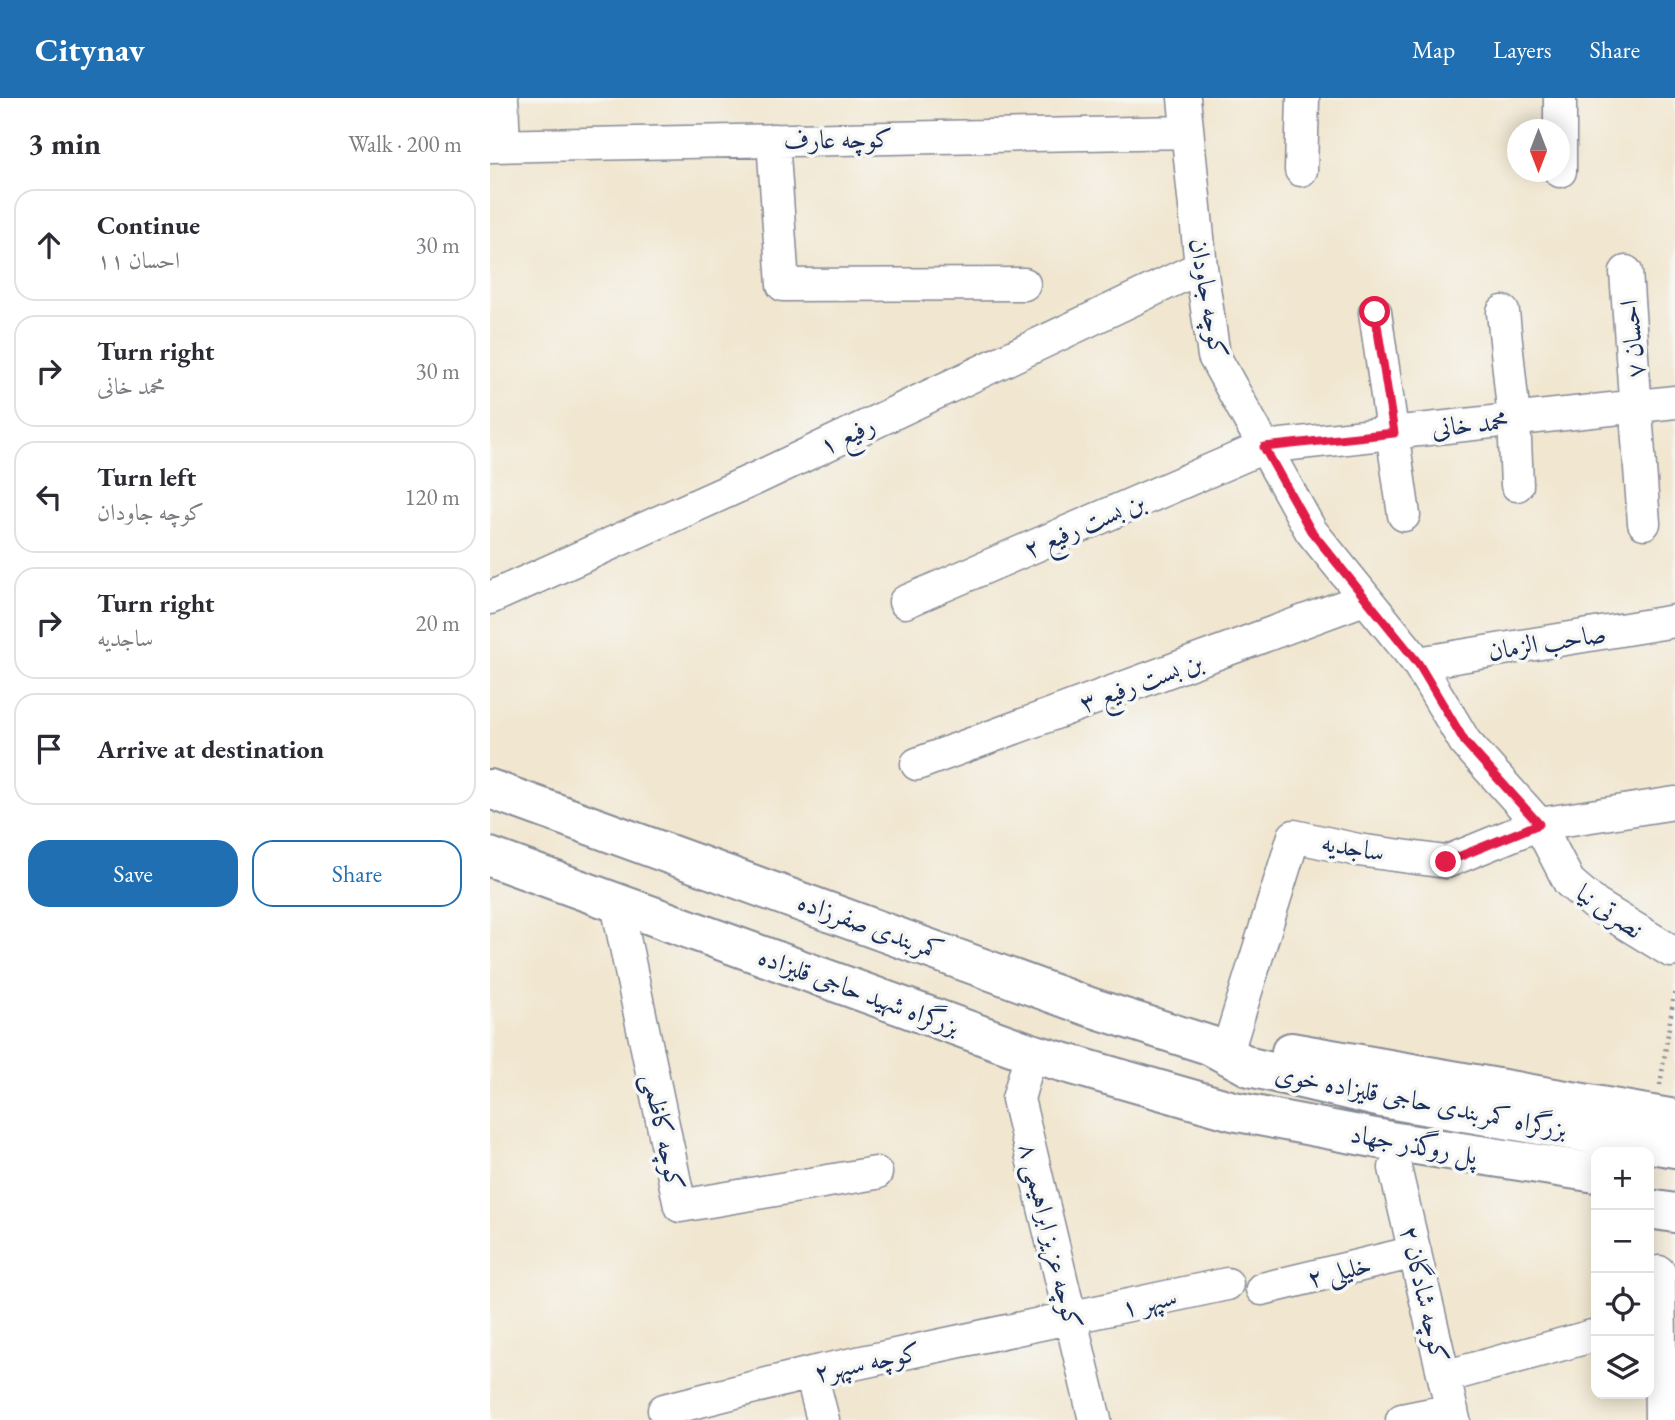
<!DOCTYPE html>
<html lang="en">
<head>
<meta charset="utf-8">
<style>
	body { margin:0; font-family:"EB Garamond",Amiri,serif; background:#f7f7f7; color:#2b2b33 }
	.controls { position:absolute; right:21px; bottom:21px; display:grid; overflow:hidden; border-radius:14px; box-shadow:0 4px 18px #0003 }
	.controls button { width:63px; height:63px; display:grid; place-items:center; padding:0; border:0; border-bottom:2px solid #e1e1e2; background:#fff; color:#2b2b33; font:35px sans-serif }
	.compass { position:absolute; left:1017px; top:21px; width:63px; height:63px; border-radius:50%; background:#fff; box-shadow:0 4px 18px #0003; rotate:180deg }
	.stop { position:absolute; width:21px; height:21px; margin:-16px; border:5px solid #e11d48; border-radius:50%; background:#fff }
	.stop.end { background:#e11d48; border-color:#fff; box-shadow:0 2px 7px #0008 }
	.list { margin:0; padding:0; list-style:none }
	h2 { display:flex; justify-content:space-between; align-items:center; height:91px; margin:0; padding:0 28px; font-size:30px }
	h2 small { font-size:23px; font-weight:400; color:#7c7c81 }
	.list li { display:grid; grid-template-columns:46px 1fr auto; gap:21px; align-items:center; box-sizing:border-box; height:112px; margin:0 14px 14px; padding:0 14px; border:2px solid #e1e1e2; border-radius:21px }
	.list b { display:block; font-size:26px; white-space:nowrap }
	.list p { margin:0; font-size:23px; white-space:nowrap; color:#7c7c81 }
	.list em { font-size:23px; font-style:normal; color:#7c7c81 }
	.actions { display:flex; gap:14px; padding:21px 28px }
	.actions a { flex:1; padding:16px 0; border:2px solid #1f6fb2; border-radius:21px; text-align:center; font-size:24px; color:#1f6fb2 }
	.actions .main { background:#1f6fb2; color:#fff }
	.icon { flex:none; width:38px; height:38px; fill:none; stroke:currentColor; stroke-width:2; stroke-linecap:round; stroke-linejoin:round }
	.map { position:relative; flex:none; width:1185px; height:1322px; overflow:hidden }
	header { display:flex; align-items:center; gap:42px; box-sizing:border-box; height:98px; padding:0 35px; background:#1f6fb2; color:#fff }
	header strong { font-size:33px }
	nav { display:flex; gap:38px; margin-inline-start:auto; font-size:24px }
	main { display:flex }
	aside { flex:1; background:#fff }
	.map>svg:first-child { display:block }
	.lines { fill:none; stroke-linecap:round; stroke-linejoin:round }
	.minor-casing { stroke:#868a96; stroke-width:35 }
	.highway-casing { stroke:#868a96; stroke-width:42 }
	.path { stroke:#868a96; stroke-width:4.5; stroke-dasharray:2 5; stroke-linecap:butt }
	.minor { stroke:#fff; stroke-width:32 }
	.highway { stroke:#fff; stroke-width:38 }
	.route { stroke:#e11d48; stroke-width:9 }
	.labels { text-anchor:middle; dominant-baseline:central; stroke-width:7; stroke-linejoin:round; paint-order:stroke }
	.street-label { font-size:26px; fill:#1b2f5e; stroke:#f6f6f2 }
</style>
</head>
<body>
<header>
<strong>Citynav</strong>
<nav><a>Map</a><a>Layers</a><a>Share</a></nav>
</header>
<main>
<aside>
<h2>3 min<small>Walk · 200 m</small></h2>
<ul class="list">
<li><svg class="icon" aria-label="ahead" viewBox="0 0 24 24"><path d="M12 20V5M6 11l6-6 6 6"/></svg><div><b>Continue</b><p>احسان ۱۱</p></div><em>30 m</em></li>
<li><svg class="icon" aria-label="right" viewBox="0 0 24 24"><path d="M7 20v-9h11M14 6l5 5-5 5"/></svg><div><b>Turn right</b><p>محمد خانی</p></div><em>30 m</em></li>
<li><svg class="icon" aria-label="left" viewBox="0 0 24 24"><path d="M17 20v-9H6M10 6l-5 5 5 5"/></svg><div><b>Turn left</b><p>کوچه جاودان</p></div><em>120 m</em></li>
<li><svg class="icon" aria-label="right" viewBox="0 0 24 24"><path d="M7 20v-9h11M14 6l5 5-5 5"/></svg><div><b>Turn right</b><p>ساجدیه</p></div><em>20 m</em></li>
<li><svg class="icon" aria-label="arrive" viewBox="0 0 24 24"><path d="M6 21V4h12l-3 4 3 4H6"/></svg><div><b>Arrive at destination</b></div></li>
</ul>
<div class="actions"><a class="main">Save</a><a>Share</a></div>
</aside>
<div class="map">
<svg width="1185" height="1322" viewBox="0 0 1185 1322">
	<rect width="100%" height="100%" fill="#f6f6f2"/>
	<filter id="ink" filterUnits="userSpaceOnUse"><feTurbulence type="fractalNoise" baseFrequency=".0143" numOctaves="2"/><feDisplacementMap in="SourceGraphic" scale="14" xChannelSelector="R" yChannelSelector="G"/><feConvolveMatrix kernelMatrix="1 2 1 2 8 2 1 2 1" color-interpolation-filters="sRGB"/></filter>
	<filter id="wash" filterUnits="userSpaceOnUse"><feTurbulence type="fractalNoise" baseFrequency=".00686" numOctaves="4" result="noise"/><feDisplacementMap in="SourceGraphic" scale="28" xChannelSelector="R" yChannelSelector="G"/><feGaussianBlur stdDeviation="1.57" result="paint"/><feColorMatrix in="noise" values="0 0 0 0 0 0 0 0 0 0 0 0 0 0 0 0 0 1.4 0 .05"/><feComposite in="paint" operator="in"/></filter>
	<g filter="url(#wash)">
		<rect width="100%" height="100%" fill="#f1e6cf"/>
	</g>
	<g filter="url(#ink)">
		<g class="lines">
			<defs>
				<path id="minor" d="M12 0 14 47
					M694 0 711 169 724 258 821 433 928 565 975 644 1049 726 1079 784 1106 807 1181 853
					M1070 0V73
					M283 42 293 187 534 186
					M0 48 696 34
					M811 72 813 0
					M1136 174 1154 425
					M885 214 914 417
					M1013 214 1024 321 1027 387
					M0 500 267 380 711 169
					M415 504 774 349 1185 304
					M928 565 1185 523
					M427 666 874 501
					M127 806 190 1108 386 1075
					M739 948 804 738 868 752 956 764 1049 726 1185 705
					M541 955 528 1001 605 1322
					M905 1070 964 1322
					M1169 1174 1171 1322
					M772 1191 925 1154
					M321 1275 333 1322
					M954 1279 1102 1238
					M174 1312 321 1275 737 1186
					M912 1322 962 1312"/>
				<path id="highway" d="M0 691 600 909 719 947 760 969 892 1000 1185 1050
					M0 759 541 955 743 1013 900 1043 1106 1075
					M801 954 1185 1021
					M1159 1111 1185 1115"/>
			</defs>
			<use href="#minor" class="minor-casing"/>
			<use href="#highway" class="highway-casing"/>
			<path class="path" d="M1170 987 1185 891"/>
			<use href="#minor" class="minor"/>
			<use href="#highway" class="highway"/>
		</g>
	</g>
	<g class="lines" filter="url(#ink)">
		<path class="route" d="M885 214 904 335 774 349 821 433 928 565 975 644 1049 726 956 764"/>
	</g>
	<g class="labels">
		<g class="street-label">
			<text transform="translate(348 41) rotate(-1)">کوچه عارف</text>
			<text transform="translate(719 200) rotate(80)">کوچه جاودان</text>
			<text transform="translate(1142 241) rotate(-95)">احسان ۷</text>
			<text transform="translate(980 326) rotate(-6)">محمد خانی</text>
			<text transform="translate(357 337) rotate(-25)">رفیع ۱</text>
			<text transform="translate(594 427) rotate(-23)">بن بست رفیع ۲</text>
			<text transform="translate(1057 544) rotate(-9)">صاحب الزمان</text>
			<text transform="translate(651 584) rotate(-20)">بن بست رفیع ۳</text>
			<text transform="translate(863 749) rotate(10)">ساجدیه</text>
			<text transform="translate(1120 813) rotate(35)">نصرتی نیا</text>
			<text transform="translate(381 828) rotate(20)">کمربندی صفرزاده</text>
			<text transform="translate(369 893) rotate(20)">بزرگراه شهید حاجی قلیزاده</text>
			<text transform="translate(931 1003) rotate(11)">بزرگراه کمربندی حاجی قلیزاده خوی</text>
			<text transform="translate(174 1034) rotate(78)">کوچه کاظمی</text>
			<text transform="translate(924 1046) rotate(10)">پل روگذر جهاد</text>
			<text transform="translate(561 1138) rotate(76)">۸ کوچه عزیز ابراهیمی</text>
			<text transform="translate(849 1173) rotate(-14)">خلیلی ۲</text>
			<text transform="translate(935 1196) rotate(77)">کوچه شادگان ۲</text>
			<text transform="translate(659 1204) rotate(-13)">سپهر ۱</text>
			<text transform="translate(377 1264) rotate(-12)">کوچه سپهر۲</text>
		</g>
	</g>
</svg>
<div class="controls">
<button>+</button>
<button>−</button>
<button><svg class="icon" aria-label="locate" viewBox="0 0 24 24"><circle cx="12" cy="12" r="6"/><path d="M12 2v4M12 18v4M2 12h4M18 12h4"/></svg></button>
<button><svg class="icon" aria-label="layers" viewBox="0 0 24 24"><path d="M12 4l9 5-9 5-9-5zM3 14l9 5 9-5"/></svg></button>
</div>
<svg class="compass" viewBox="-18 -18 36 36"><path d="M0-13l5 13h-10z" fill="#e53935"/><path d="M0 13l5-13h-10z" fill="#7c7c81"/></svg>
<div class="stop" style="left:885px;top:214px"></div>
<div class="stop end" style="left:956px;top:764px"></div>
</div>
</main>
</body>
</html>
